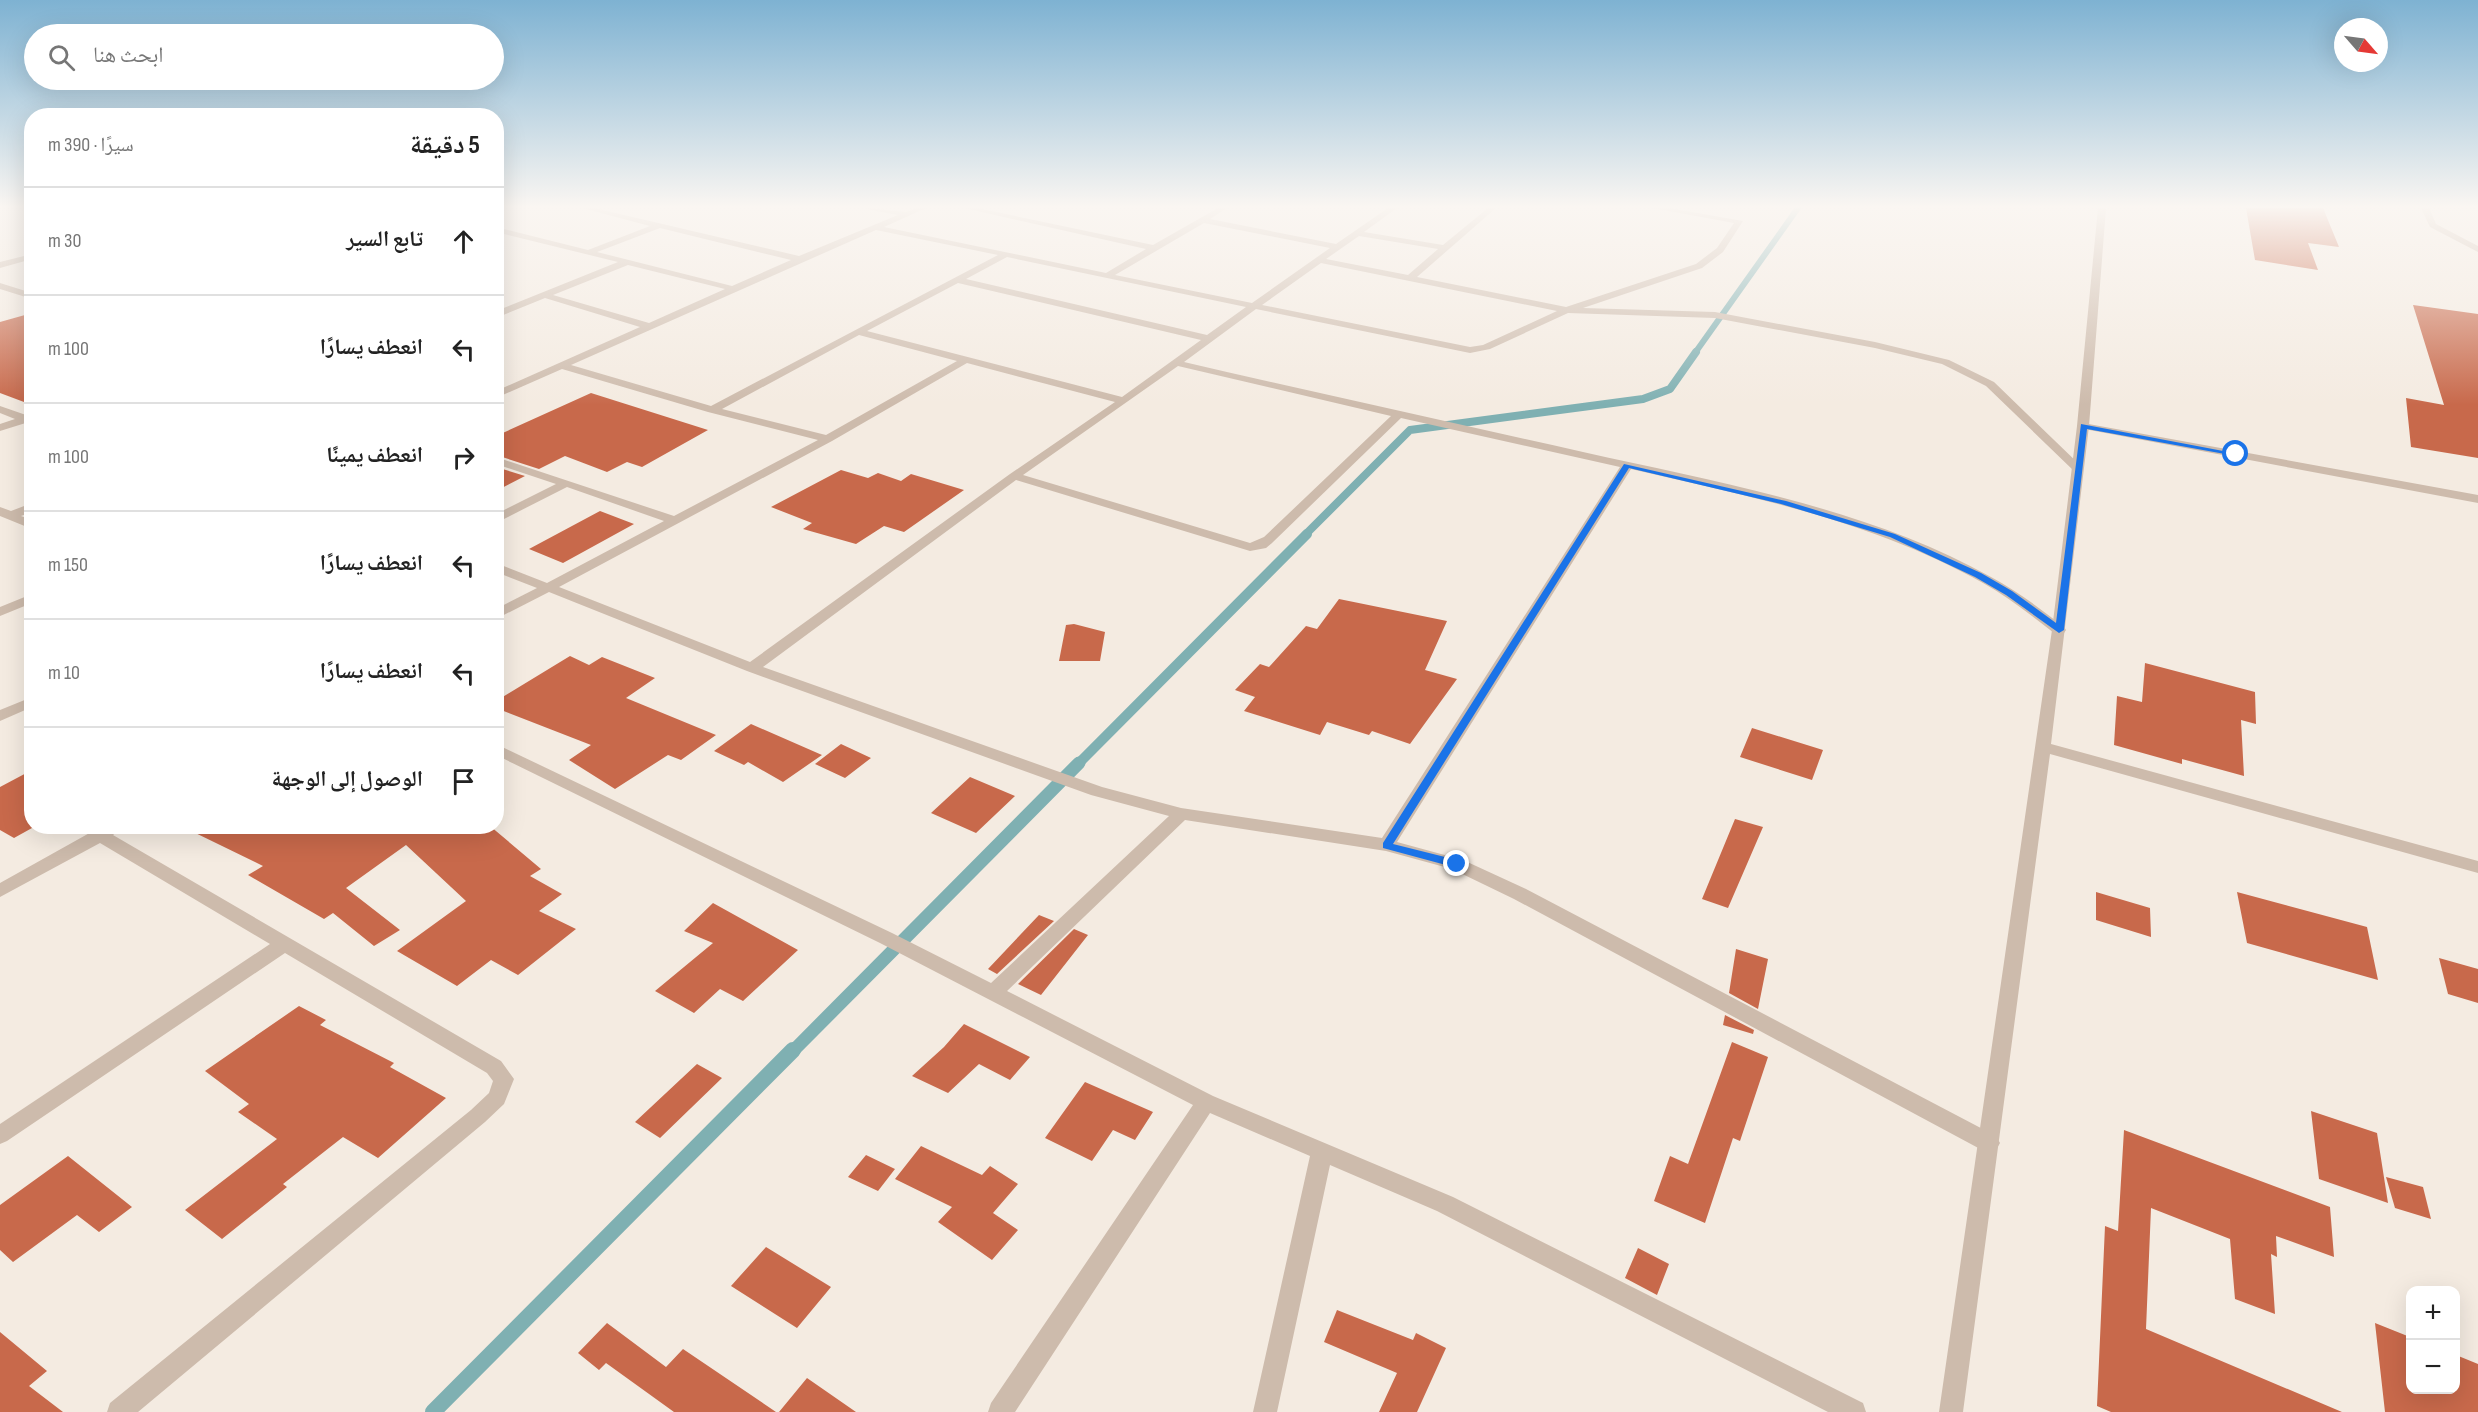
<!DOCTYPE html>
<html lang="ar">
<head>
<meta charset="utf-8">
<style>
	body { margin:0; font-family:"Sofia Sans Condensed","Noto Naskh Arabic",sans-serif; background:#f2f2f2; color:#222; direction:rtl }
	.controls { position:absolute; right:18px; bottom:18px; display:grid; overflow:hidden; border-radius:12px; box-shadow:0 6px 24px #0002 }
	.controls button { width:54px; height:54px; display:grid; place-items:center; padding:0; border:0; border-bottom:2px solid #e0e0e0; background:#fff; color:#222; font:30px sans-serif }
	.compass { position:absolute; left:2334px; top:18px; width:54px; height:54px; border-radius:50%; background:#fff; box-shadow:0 6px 24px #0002; rotate:118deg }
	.stop { position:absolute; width:18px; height:18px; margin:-14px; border:4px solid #1a73e8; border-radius:50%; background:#fff }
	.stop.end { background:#1a73e8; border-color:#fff; box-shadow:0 2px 6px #0008 }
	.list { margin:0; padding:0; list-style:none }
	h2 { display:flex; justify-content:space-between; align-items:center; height:78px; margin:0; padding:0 24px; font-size:26px }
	h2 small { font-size:20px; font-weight:400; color:#767676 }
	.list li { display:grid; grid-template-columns:39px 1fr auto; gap:18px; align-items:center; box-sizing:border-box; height:108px; padding:0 24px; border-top:2px solid #e0e0e0 }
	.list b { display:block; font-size:22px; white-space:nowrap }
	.list em { font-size:20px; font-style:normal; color:#767676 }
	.icon { flex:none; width:33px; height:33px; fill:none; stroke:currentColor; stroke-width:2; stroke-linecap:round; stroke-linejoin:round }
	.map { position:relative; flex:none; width:2478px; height:1412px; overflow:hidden; direction:ltr }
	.search { position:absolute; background:#fff; box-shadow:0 6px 24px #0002; left:24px; top:24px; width:480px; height:66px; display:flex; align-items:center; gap:15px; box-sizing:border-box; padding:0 21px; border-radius:33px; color:#767676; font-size:22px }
	.panel { position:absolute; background:#fff; box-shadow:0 6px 24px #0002; left:24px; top:108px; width:480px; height:726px; border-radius:24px; direction:rtl }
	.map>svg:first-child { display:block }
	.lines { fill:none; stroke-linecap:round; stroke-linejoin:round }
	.stream-far4 { stroke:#7fb0b2; stroke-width:6 }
	.stream-far3 { stroke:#7fb0b2; stroke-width:8 }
	.stream-far2 { stroke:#7fb0b2; stroke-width:10 }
	.stream-far1 { stroke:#7fb0b2; stroke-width:13 }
	.stream { stroke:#7fb0b2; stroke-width:16 }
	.building { fill:#c8694b }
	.minor { fill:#cdbbac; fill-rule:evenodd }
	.tertiary { fill:#cdbbac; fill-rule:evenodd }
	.route { fill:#1a73e8 }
</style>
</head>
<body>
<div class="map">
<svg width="2478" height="1412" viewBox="0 0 2478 1412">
	<rect width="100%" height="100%" fill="#f4ebe1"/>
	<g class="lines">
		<path class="stream-far4" d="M1695 353 1798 208"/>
		<path class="stream-far3" d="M1305 535 1410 430 1643 399 1670 389 1696 352"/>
		<path class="stream-far2" d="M1078 764 1307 534"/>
		<path class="stream-far1" d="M792 1052 1079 763"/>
		<path class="stream" d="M433 1412 793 1050"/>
	</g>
	<path class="building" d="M2246 208H2323L2339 247 2308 243 2318 270 2255 260Z
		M2413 305 2478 314V458L2411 447 2406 398 2444 405Z
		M32 313V405L0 393V322Z
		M591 393 708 430 642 467 627 462 607 472 565 456 539 469 496 455V436Z
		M496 467 525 476 496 491Z
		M841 470 868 478 878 473 901 481 911 474 964 490 904 532 884 526 856 544 803 529 812 523 771 507Z
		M600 511 634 524 563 563 529 549Z
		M1339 599 1447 621 1425 670 1457 679 1410 744 1372 731 1369 735 1327 722 1320 735 1244 711 1255 697 1235 690 1260 664 1269 667 1306 626 1317 629Z
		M1074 624 1105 632 1100 661H1059L1066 625Z
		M570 656 589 665 602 657 655 678 626 698 716 735 681 760 668 755 615 789 569 760 591 745 496 708V701Z
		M2145 663 2255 692 2256 724 2241 720 2244 776 2182 759V764L2114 745 2117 696 2142 702Z
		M751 724 822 755 783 782 748 762 744 765 714 751Z
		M1752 728 1823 750 1812 780 1740 757Z
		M841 744 871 758 845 778 815 764Z
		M32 770V828L14 838 0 830V787Z
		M970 777 1015 796 976 833 931 813Z
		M1735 819 1763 827 1728 908 1702 899Z
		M181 826H490L541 869 530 876 562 894 539 911 576 929 518 975 491 960 457 986 397 951 466 901 406 845 346 888 400 930 374 946 333 913 324 919 248 875 263 866Z
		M2096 892 2150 908 2151 937 2096 920Z
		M2237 892 2367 927 2378 980 2247 943Z
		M713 903 798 950 743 1001 720 989 694 1013 655 991 713 943 684 931Z
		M1039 915 1054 921 997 974 988 969Z
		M1074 929 1088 935 1041 995 1018 984Z
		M1736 949 1768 959 1758 1009 1729 993Z
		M2439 958 2478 969V1003L2448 994Z
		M299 1006 326 1020 320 1025 394 1063 390 1067 446 1098 378 1158 343 1137 283 1184 287 1187 222 1239 185 1210 277 1139 238 1112 249 1104 205 1071Z
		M1725 1015 1754 1030 1753 1034 1723 1025Z
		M964 1024 1030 1057 1010 1080 979 1064 948 1093 912 1076 944 1047Z
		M1732 1042 1768 1057 1740 1141 1733 1138 1705 1223 1654 1201 1670 1156 1688 1164Z
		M697 1064 722 1078 660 1138 635 1122Z
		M1085 1082 1153 1112 1135 1140 1113 1130 1092 1161 1045 1138Z
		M2311 1111 2377 1133 2388 1203 2319 1179Z
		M2124 1130 2330 1207 2334 1257 2276 1236 2277 1257 2271 1254 2275 1314 2235 1299 2230 1239 2151 1208 2146 1329 2342 1412H2111L2097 1406 2105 1226 2118 1231Z
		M921 1146 982 1175 990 1166 1018 1184 993 1213 1018 1230 992 1260 938 1222 952 1207 895 1179Z
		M866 1155 895 1169 878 1191 848 1177Z
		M68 1156 132 1207 99 1232 77 1215 13 1262 0 1250V1205Z
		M2386 1177 2423 1187 2431 1219 2395 1208Z
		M766 1247 831 1287 797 1328 731 1286Z
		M1638 1248 1669 1264 1657 1295 1625 1278Z
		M1337 1310 1413 1340 1416 1333 1446 1348 1417 1412H1379L1397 1373 1324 1342Z
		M607 1323 666 1367 683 1349 776 1412H674L606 1363 599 1370 578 1353Z
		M2375 1323 2410 1337V1389H2456V1355L2478 1364V1412H2385Z
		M0 1332 47 1371 29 1386 63 1412H0Z
		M807 1378 856 1412H779Z"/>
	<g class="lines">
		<path class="minor" d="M582 208H594L799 256 898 215 871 210 867 208 906 212 916 208H926L884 227 1106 273 1146 249 964 208H977L1153 245 1218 208H1227L1210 219 1336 244 1388 208H1397L1364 232 1443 245 1488 208H1496L1417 277 1566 307 1696 264 1717 248 1734 223 1652 208H1669L1743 221 1723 252 1702 268 1583 308 1715 312 1875 342 1949 360 1994 382 2082 467V471H2074L1986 386 1942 364 1875 348 1715 318 1568 313 1490 349 1470 353 1256 309 1184 362C1317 393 1450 422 1583 452 1721 483 1867 508 1991 577 2017 591 2041 609 2064 627L2066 630 2064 633H2054C2031 615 2008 597 1983 583 1875 522 1750 496 1631 469L1397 842 1463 860 1526 889 1996 1136 2000 1143 1996 1150 1989 1152 1982 1150 1514 899 1452 869 1386 851 1185 820 1007 991 1213 1096 1453 1197 1863 1403 1866 1412H1828L1437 1211 1330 1165 1277 1412H1253L1310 1156 1210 1113 1015 1412H988L991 1403 1193 1105 880 943 496 755V744L892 933 991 983 1169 816 1091 795 747 671 549 592 496 619V609L537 588 496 572V563L547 583 664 521 567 487 496 523V514L556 484 496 464V457L674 516 818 440 708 412 562 369 496 398V391L640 327 545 298 496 318V311L618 262 496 232V227L588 250 650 226ZM1204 223 1330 248 1252 303 1115 275ZM660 228 791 260 732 286 597 252ZM876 230 998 255 711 406 571 365ZM1359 236 1438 249 1408 275 1326 259ZM1007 257 1246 307 1207 335 966 279ZM1321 263 1557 311 1483 345 1470 347 1262 305ZM628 265 725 289 649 323 553 295ZM958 283 1201 340 1122 397 867 331ZM859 335 957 361 826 435 722 409ZM967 363 1115 402 1010 474 750 662 559 587 832 441ZM1178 366 1391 416 1264 537 1250 543 1023 475ZM1401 418 1620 467 1382 838 1181 808 1102 787 763 667 1016 480 1250 551 1266 548 1272 543Z
			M2421 208H2429L2436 224 2478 246V252L2430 227Z
			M32 254V259L0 268V262Z
			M0 283 32 293V299L0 289Z
			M0 406 26 415 32 414V421L0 431V424L15 419 0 413Z
			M2083 423 2478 495V503L2079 428 2077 426Z
			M32 503V512L21 516 32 520V529L0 516V507L11 511Z
			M32 594V603L0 616V607Z
			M32 697V707L0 721V710Z
			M102 826H124L113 835 501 1061 514 1079 504 1104 485 1122 138 1412H107L110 1403 471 1110 489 1093 493 1081 487 1073 285 953 7 1141 0 1144V1124L270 944 100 843 0 897V883Z"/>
		<path class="tertiary" d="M2098 208H2106L2089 426 2051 744 2478 861V873L2050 754 1963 1412H1939L2052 630 2077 426Z"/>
	</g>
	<linearGradient id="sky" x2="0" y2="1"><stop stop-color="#7eb2d2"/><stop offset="0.51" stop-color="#faf6f2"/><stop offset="1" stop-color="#faf6f2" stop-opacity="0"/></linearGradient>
	<rect width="2478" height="405" fill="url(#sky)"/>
	<path class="route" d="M2081 424 2239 454 2236 456 2087 429 2064 630 2059 633 2006 595 1975 577 1890 537 1781 504 1629 468 1393 844 1461 861V867L1457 868 1383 848V843L1624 464 1786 501 1895 534 1981 573 2012 591 2056 623Z"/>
</svg>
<div class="controls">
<button>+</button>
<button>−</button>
</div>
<svg class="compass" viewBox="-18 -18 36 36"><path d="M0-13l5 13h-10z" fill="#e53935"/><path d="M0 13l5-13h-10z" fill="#767676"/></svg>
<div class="stop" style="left:2236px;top:454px"></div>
<div class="stop end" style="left:1457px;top:864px"></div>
<div class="search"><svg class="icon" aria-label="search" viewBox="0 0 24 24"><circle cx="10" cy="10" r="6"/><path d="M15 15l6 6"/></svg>ابحث هنا</div>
<section class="panel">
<h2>5 دقيقة<small>سيرًا · 390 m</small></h2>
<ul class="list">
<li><svg class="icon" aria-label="ahead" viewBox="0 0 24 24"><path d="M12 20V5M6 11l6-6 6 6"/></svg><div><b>تابع السير</b></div><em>30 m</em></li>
<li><svg class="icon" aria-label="left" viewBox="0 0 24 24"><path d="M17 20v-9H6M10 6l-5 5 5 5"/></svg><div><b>انعطف يسارًا</b></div><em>100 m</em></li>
<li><svg class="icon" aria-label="right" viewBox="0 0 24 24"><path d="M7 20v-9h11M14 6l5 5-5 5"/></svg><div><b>انعطف يمينًا</b></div><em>100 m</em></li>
<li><svg class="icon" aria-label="left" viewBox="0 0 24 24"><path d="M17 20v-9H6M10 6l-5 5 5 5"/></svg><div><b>انعطف يسارًا</b></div><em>150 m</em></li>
<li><svg class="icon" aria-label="left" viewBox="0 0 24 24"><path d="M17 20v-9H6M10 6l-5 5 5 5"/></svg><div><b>انعطف يسارًا</b></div><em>10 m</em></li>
<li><svg class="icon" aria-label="arrive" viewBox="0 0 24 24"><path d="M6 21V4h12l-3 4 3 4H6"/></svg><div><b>الوصول إلى الوجهة</b></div></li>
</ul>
</section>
</div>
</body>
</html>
